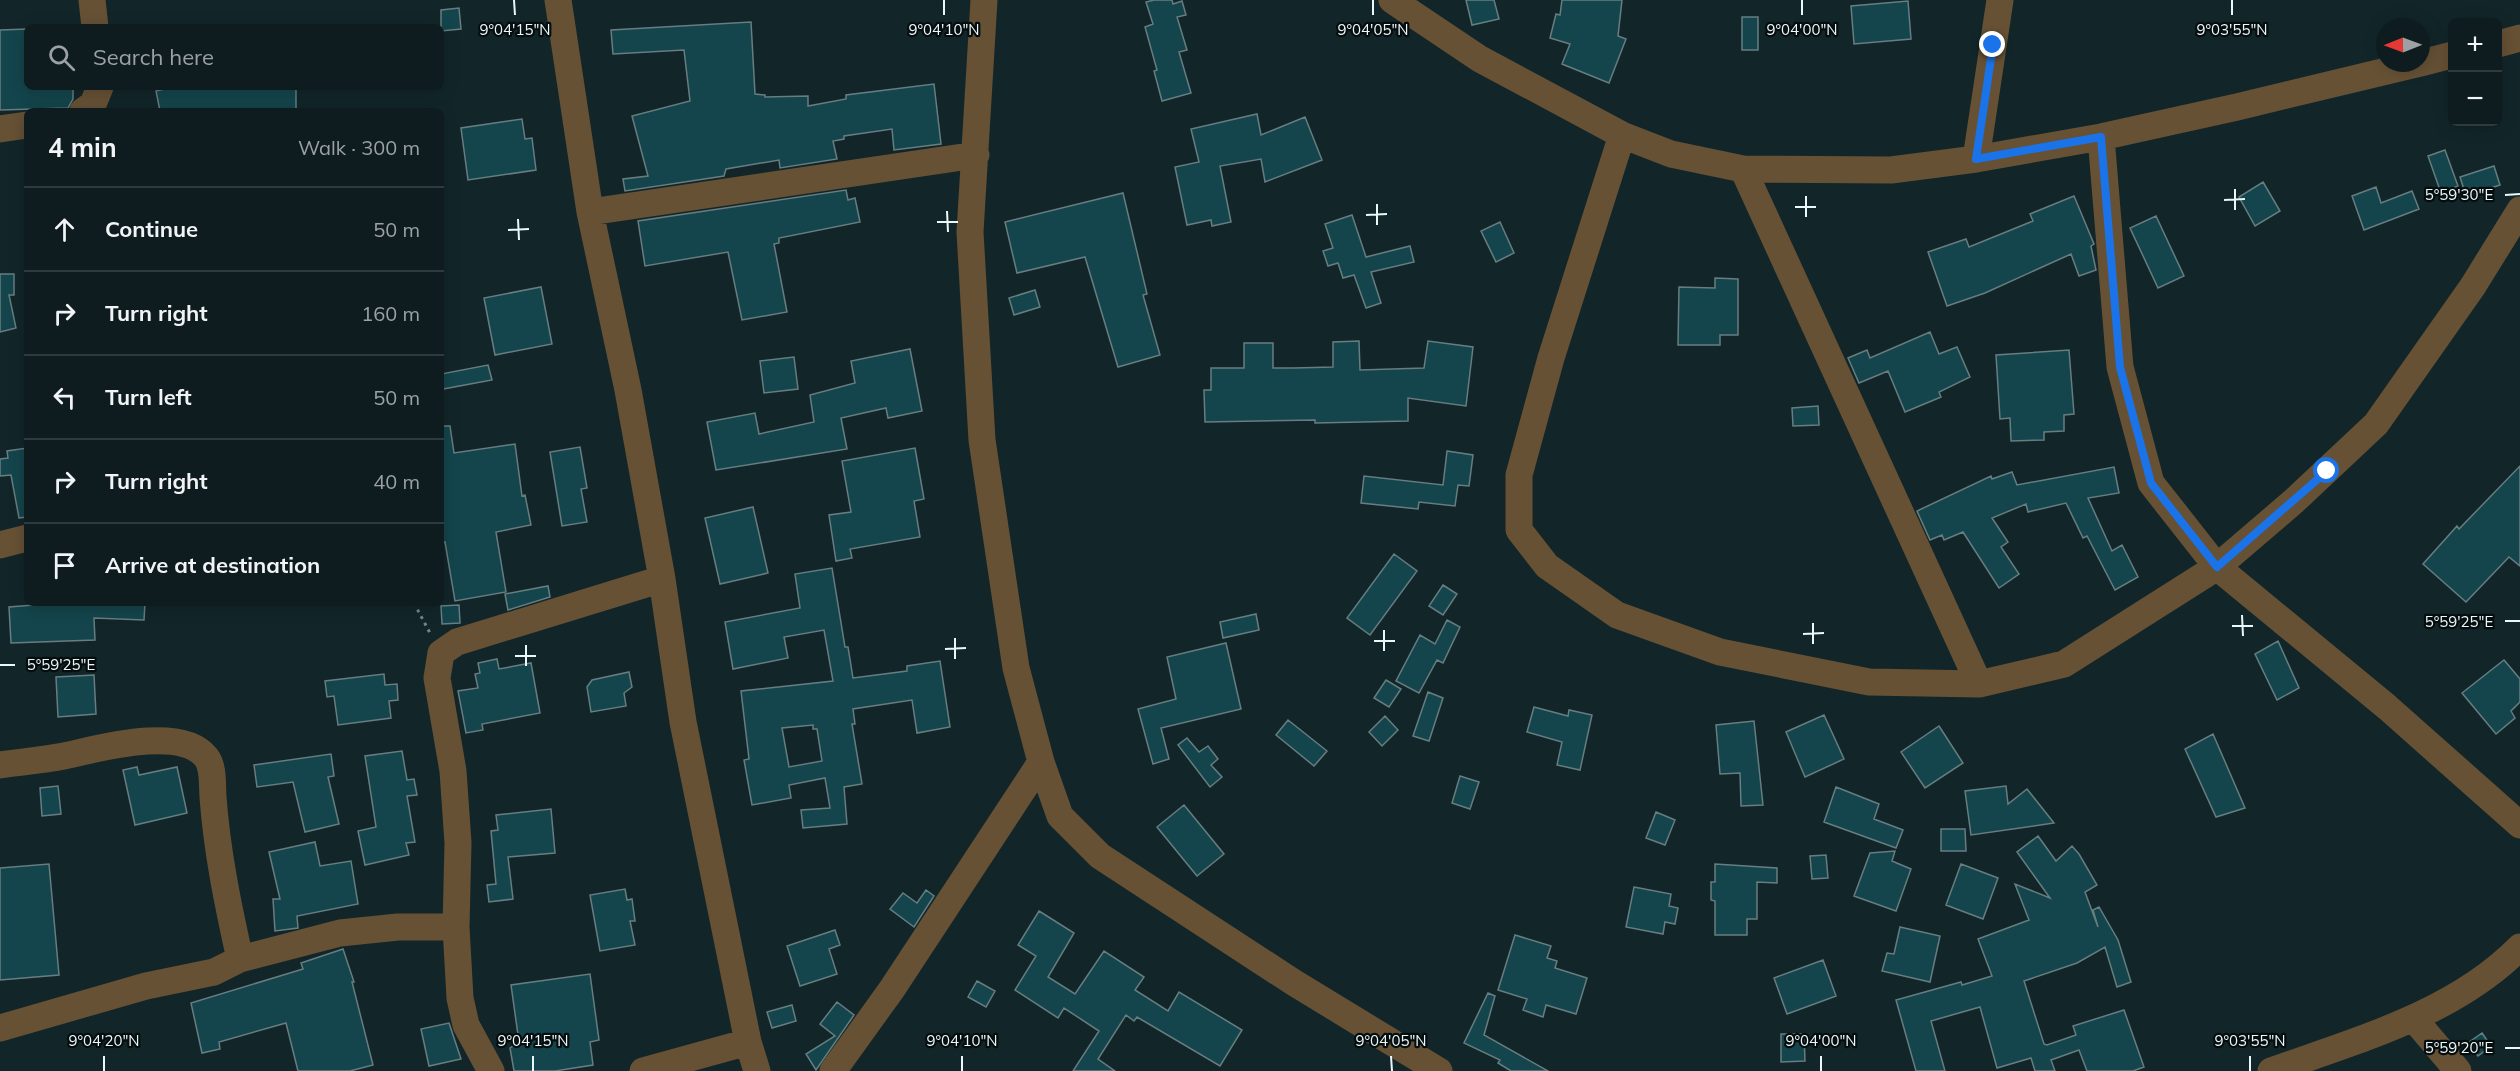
<!DOCTYPE html>
<html lang="en">
<head>
<meta charset="utf-8">
<style>
	body { margin:0; font-family:Mulish,sans-serif; background:#1c292c; color:#f1f3f6 }
	.controls { position:absolute; right:18px; top:18px; display:grid; overflow:hidden; border-radius:9px; box-shadow:0 3px 15px #0003 }
	.controls button { width:54px; height:54px; display:grid; place-items:center; padding:0; border:0; border-bottom:2px solid #2e3a3d; background:#0e1c1f; color:#f1f3f6; font:30px sans-serif }
	.compass { position:absolute; left:2376px; top:18px; width:54px; height:54px; border-radius:50%; background:#0e1c1f; box-shadow:0 3px 15px #0003; rotate:269deg }
	.stop { position:absolute; width:18px; height:18px; margin:-14px; border:4px solid #1a73e8; border-radius:50%; background:#fff }
	.stop.end { background:#1a73e8; border-color:#fff; box-shadow:0 2px 6px #0008 }
	.list { margin:0; padding:0; list-style:none }
	h2 { display:flex; justify-content:space-between; align-items:center; height:78px; margin:0; padding:0 24px; font-size:26px }
	h2 small { font-size:20px; font-weight:400; color:#9ba1a4 }
	.list li { display:grid; grid-template-columns:39px 1fr auto; gap:18px; align-items:center; box-sizing:border-box; height:84px; padding:0 24px; border-top:2px solid #2e3a3d }
	.list b { display:block; font-size:22px; white-space:nowrap }
	.list em { font-size:20px; font-style:normal; color:#9ba1a4 }
	.icon { flex:none; width:33px; height:33px; fill:none; stroke:currentColor; stroke-width:2; stroke-linecap:round; stroke-linejoin:round }
	.map { position:relative; flex:none; width:2520px; height:1071px; overflow:hidden }
	.search { position:absolute; background:#0e1c1f; box-shadow:0 3px 15px #0003; left:24px; top:24px; width:420px; height:66px; display:flex; align-items:center; gap:15px; box-sizing:border-box; padding:0 21px; border-radius:9px; color:#9ba1a4; font-size:22px }
	.panel { position:absolute; background:#0e1c1f; box-shadow:0 3px 15px #0003; left:24px; top:108px; width:420px; height:498px; border-radius:9px }
	.map>svg:first-child { display:block }
	.building { fill:#14454c; stroke:#677d80; stroke-width:1.5; fill-rule:evenodd }
	.lines { fill:none; stroke-linecap:round; stroke-linejoin:round }
	.path { stroke:#758688; stroke-width:3; stroke-dasharray:3 4.5; stroke-linecap:butt }
	.minor { stroke:#665135; stroke-width:27 }
	.route { stroke:#1a73e8; stroke-width:8 }
	.ticks { fill:none; stroke:#ebf8f9; stroke-width:2 }
	.ticks-label { font-size:15px; text-anchor:middle; fill:#ebf8f9; stroke:#060d0f; stroke-width:4.5; stroke-linejoin:round; paint-order:stroke }
</style>
</head>
<body>
<div class="map">
<svg width="2520" height="1071" viewBox="0 0 2520 1071">
	<rect width="100%" height="100%" fill="#122629"/>
	<path class="building" d="M1154 0H1172L1173 4 1182 1 1186 15 1177 17 1187 50 1179 52 1191 93 1162 101 1154 71 1157 70 1145 27 1153 24 1146 2Z
		M1466 0H1494L1499 19 1472 25Z
		M1562 0H1622L1618 36 1626 39 1609 83 1562 64 1570 44 1550 38 1556 14 1560 15Z
		M1908 1 1911 39 1854 44 1851 6Z
		M459 8 461 29 441 31V10Z
		M1742 17H1758V50H1742Z
		M751 22 755 94 765 95V97L808 96V106L846 99V95L934 84 941 144 894 150 892 129 844 136V139L833 141 837 159 780 168 779 160 726 169 724 176 625 191 623 179 648 176 632 116 690 101 684 50 613 54 611 30Z
		M27 29V87H73V99L68 108 0 110V30Z
		M173 87H296V111H160L156 91Z
		M1257 114 1261 135 1305 117 1322 160 1265 182 1261 159 1220 166 1231 222 1212 226 1211 220 1187 225 1175 167 1199 162 1191 129Z
		M522 119 525 139 532 138 536 170 468 180 461 128Z
		M2445 150 2458 186 2441 193 2428 156Z
		M2494 166 2500 185 2466 196 2460 177Z
		M2263 182 2280 211 2255 226 2239 197Z
		M2376 187 2381 203 2412 191 2419 209 2364 230 2352 196Z
		M846 190 848 200 855 198 860 222 779 238V243L774 244 787 312 742 320 728 252 645 266 638 221Z
		M1123 193 1147 294 1143 295 1160 355 1118 367 1085 257 1017 273 1005 222Z
		M2074 196 2094 244 2091 246 2096 270 2079 276 2071 254 1985 293 1947 306 1928 252 1966 239 1969 247 2033 221 2030 214Z
		M1352 215 1366 257 1410 246 1414 262 1371 272 1381 303 1366 308 1354 275 1343 278 1338 263 1328 266 1323 251 1333 248 1325 224Z
		M2156 216 2184 276 2158 288 2130 228Z
		M1500 222 1514 253 1496 262 1481 231Z
		M0 274H14V295H9L16 328 0 332Z
		M1715 278 1738 279V335H1720V345H1678L1679 287 1715 288Z
		M541 287 552 344 495 355 484 298Z
		M1035 290 1040 307 1014 315 1009 298Z
		M1930 332 1939 354 1957 347 1970 377 1939 392 1941 397 1905 412 1888 371 1859 383 1848 358 1867 350 1870 358Z
		M1359 341 1360 370 1424 368 1428 341 1473 347 1466 406 1408 398V421L1315 423V420L1205 422 1204 390H1211V368H1244V343H1273V368H1293L1333 367V342Z
		M910 349 922 411 888 418 886 408 841 418 847 449 716 470 707 422 755 413 759 434 814 422 810 395 855 383 851 361Z
		M2069 350 2074 414 2064 415V431L2044 432V440L2011 441 2010 418 2000 419 1996 355Z
		M794 357 798 389 764 393 760 361Z
		M488 365 492 380 443 389 441 374Z
		M1818 406 1819 425 1793 426 1792 408Z
		M441 426H450L454 453 515 444 522 496 525 495 531 525 496 532 506 592 455 601 445 542 441 543Z
		M580 447 587 488 581 489 587 522 562 526 550 452Z
		M27 448V517L19 518 11 475 0 476V459L8 458 7 451Z
		M915 448 924 499 914 501 920 537 850 549 852 558 836 561 829 515 851 512 842 461Z
		M1447 451 1473 455 1469 486 1458 485 1455 506 1419 502 1418 509 1361 503 1364 476 1443 485Z
		M2520 466V566L2509 557 2466 602 2423 564 2457 526 2459 529Z
		M2114 467 2119 493 2088 498 2112 551 2122 545 2138 577 2115 590 2087 536 2083 538 2066 503 2028 512 2026 504 1992 518 2008 542 2001 547 2019 574 1999 588 1963 532 1944 540 1942 535 1930 540 1917 511 1991 476 1992 479 2012 472 2017 485Z
		M753 507 768 573 720 584 705 518Z
		M1394 554 1417 571 1370 635 1347 618Z
		M832 568 845 647H848L853 678 907 671V666L940 661 950 727 917 733 912 700 853 709 855 724H852L862 784 844 787 847 824 803 828 801 810 830 808 825 778 789 785 791 798 752 805 744 760 749 759 741 691 833 681 824 630 784 637 788 658 733 669 725 622 800 608 795 574ZM813 725V729H817L822 761 789 767 782 728Z
		M1443 585 1457 594 1443 615 1429 606Z
		M548 586 550 597 508 610 505 594Z
		M60 603H145L144 620 94 618 95 640 11 643 9 607Z
		M459 605 460 623 442 624 441 606Z
		M1256 614 1259 630 1223 638 1220 622Z
		M1447 620 1460 627 1443 663 1437 660 1419 693 1396 681 1420 635 1435 644Z
		M2278 641 2299 688 2277 700 2255 654Z
		M1226 643 1241 709 1161 728 1169 759 1153 764 1138 709 1176 699 1167 657Z
		M497 659 499 669 531 663 540 713 482 724 483 730 466 733 458 691 478 688 475 674 480 673 478 663Z
		M2504 660 2520 679V702L2511 711 2515 718 2496 734 2462 693Z
		M629 672 632 687 624 693 626 706 591 712 587 687 592 680Z
		M384 674 385 685 397 684 398 700 389 701 391 718 338 725 334 696 327 697 325 681Z
		M94 675 96 714 58 717 56 677Z
		M1386 680 1401 689 1389 707 1374 698Z
		M1428 692 1443 698 1429 741 1413 736Z
		M1534 707 1568 716 1569 710 1592 715 1580 770 1557 765 1562 742 1527 732Z
		M1824 715 1844 759 1805 777 1786 732Z
		M1385 716 1398 730 1382 746 1369 732Z
		M1288 720 1327 751 1314 766 1276 735Z
		M1754 721 1763 805 1741 806 1740 773 1720 774 1716 725Z
		M1939 726 1963 763 1925 788 1901 752Z
		M2213 734 2245 808 2216 817 2185 749Z
		M1187 738 1199 752 1208 746 1218 759 1211 765 1222 777 1210 787 1178 745Z
		M402 751 407 780 414 779 417 795 407 796 415 842 406 843 409 855 365 865 358 831 376 827 365 756Z
		M331 754 334 776 328 777 339 824 305 832 293 782 257 787 254 765Z
		M137 767 139 775 177 767 187 813 135 825 123 770Z
		M1460 776 1479 782 1470 809 1452 803Z
		M58 786 61 814 42 816 40 788Z
		M2006 786 2008 804 2027 789 2054 823 1971 835 1965 791Z
		M1836 787 1879 804 1874 819 1903 830 1896 848 1824 822Z
		M1184 805 1224 854 1197 876 1157 827Z
		M551 809 555 853 508 857 513 899 489 902 487 885 496 884 491 831 498 830 496 815Z
		M1656 812 1675 820 1665 845 1646 838Z
		M1941 829H1965L1966 851H1941Z
		M2038 836 2056 861 2072 846 2079 854 2097 885 2085 892 2098 927 2093 910 2099 907 2118 940 2131 982 2117 987 2105 947 2077 963 2024 981 2044 1044 2047 1045 2076 1035 2073 1026 2124 1010 2144 1067 2133 1071H2087L2079 1050 2051 1060 2055 1071H2035L2031 1058 1997 1068 1980 1007 1931 1021 1945 1071H1916L1896 1000 1961 982 1962 985 1992 976 1978 939 2029 920 2015 884 2050 898 2017 852Z
		M315 842 320 866 351 861 358 904 297 916 298 928 275 931 273 899H280L269 852Z
		M1895 851 1892 861 1911 869 1896 911 1854 896 1870 853Z
		M1826 855 1828 878 1812 879 1810 856Z
		M49 864 59 975 0 980V868Z
		M1715 864 1777 868V883L1757 882V919H1747V935H1715V901L1711 900V882H1715Z
		M1961 864 1998 878 1983 919 1946 905Z
		M1634 887 1671 894 1669 906 1678 908 1675 924 1665 922 1663 934 1626 927Z
		M625 889 627 900 632 899 635 921H630L635 945 600 951 590 895Z
		M926 890 934 896 914 927 890 909 903 893 917 903Z
		M1039 911 1074 933 1048 977 1075 994 1104 951 1144 977 1135 990 1168 1011 1179 992 1242 1030 1220 1066 1137 1017 1134 1021 1126 1015 1098 1059 1115 1071H1073L1099 1031 1064 1008 1058 1018 1015 990 1036 956 1018 945Z
		M1900 927 1940 936 1930 982 1882 971 1887 953 1894 954Z
		M835 930 840 945 829 949 837 974 800 986 787 946Z
		M1515 935 1551 946 1547 958 1557 961 1555 968 1587 978 1576 1014 1546 1005 1543 1017 1523 1010 1527 999 1498 990Z
		M343 949 354 982H352L373 1065 350 1071H298L286 1023 219 1042 220 1049 202 1053 191 1003 303 969 301 963Z
		M1823 960 1836 996 1787 1014 1774 978Z
		M590 974 599 1040 590 1042 593 1065 555 1071H514L510 1048 519 1042 511 985Z
		M977 981 995 991 986 1007 968 997Z
		M1488 993 1495 996 1484 1035 1548 1071H1511L1498 1063 1500 1060 1464 1043Z
		M837 1002 854 1015 816 1070 806 1054 835 1036 820 1024Z
		M792 1005 796 1021 772 1028 767 1012Z
		M449 1023 461 1059 429 1066 421 1029Z
		M2482 1033 2491 1046 2478 1056 2468 1043Z
		M1781 1034H1804L1805 1061 1781 1062Z"/>
	<g class="lines">
		<path class="path" d="M414 603 430 633"/>
		<path class="minor" d="M92 0 95 27
			M558 0 590 212 628 390 662 579 683 722 748 1042 757 1071
			M984 0 970 232 982 440 1016 668 1041 762 1060 816 1100 856 1293 982 1439 1071
			M1392 0 1480 59 1622 135 1671 154 1743 169 1891 170 1976 159 2101 137 2237 107 2420 63
			M2498 44 2520 38
			M2421 63 2452 55
			M83 111 93 104 100 87
			M0 129 27 125
			M1622 135 1551 358 1519 475V530L1547 566 1617 615 1720 652 1869 682 1979 684 2064 664 2217 567 2294 501 2376 424 2473 286 2520 210
			M2101 137 2120 367 2151 483 2217 567 2387 707 2520 825
			M1976 159 2000 0
			M1743 169 1979 684
			M590 212 976 155
			M0 545 27 538
			M0 765C21 762 43 760 64 756 97 749 180 725 206 757 214 767 212 784 213 797 217 852 228 905 240 959
			M2414 1019 2458 1071
			M0 1028 146 986 214 972 240 959 340 933 398 927H456
			M491 1071 466 1025 460 998 456 927 458 843 453 771 437 678 441 653 457 642 662 579
			M643 1071 748 1042
			M833 1071 892 989 1041 762
			M2271 1071C2357 1040 2454 1014 2520 947"/>
	</g>
	<g class="lines">
		<path class="route" d="M1993 45 1976 159 2101 137 2120 367 2151 483 2217 567 2327 471"/>
	</g>
	<path class="ticks" d="M514 0 515 15M944 0V15M1373 0V15M1802 0V15M2232 0V15M2235 189V210M2505 195 2520 194M1806 196V217M2224 200 2245 199M1377 204V225M1795 207H1816M947 211 948 232M1366 215 1387 214M518 219 519 240M937 222H958M508 230 529 229M2242 615 2243 636M2505 621H2520M1813 623V644M2232 626H2253M1384 630V651M1803 634 1824 633M955 638V659M1374 641H1395M526 645V666M945 649 966 648M515 656H536M0 665H15M2505 1048H2520M104 1056V1071M533 1056V1071M962 1056V1071M1391 1056 1392 1071M1821 1056V1071M2250 1056V1071"/>
	<g class="ticks-label">
		<text x="515" y="35">9°04'15"N</text>
		<text x="944" y="35">9°04'10"N</text>
		<text x="1373" y="35">9°04'05"N</text>
		<text x="1802" y="35">9°04'00"N</text>
		<text x="2232" y="35">9°03'55"N</text>
		<text x="2459" y="200">5°59'30"E</text>
		<text x="2459" y="627">5°59'25"E</text>
		<text x="61" y="670">5°59'25"E</text>
		<text x="104" y="1046">9°04'20"N</text>
		<text x="533" y="1046">9°04'15"N</text>
		<text x="962" y="1046">9°04'10"N</text>
		<text x="1391" y="1046">9°04'05"N</text>
		<text x="1821" y="1046">9°04'00"N</text>
		<text x="2250" y="1046">9°03'55"N</text>
		<text x="2459" y="1053">5°59'20"E</text>
	</g>
</svg>
<div class="controls">
<button>+</button>
<button>−</button>
</div>
<svg class="compass" viewBox="-18 -18 36 36"><path d="M0-13l5 13h-10z" fill="#e53935"/><path d="M0 13l5-13h-10z" fill="#9ba1a4"/></svg>
<div class="stop" style="left:2327px;top:471px"></div>
<div class="stop end" style="left:1993px;top:45px"></div>
<div class="search"><svg class="icon" aria-label="search" viewBox="0 0 24 24"><circle cx="10" cy="10" r="6"/><path d="M15 15l6 6"/></svg>Search here</div>
<section class="panel">
<h2>4 min<small>Walk · 300 m</small></h2>
<ul class="list">
<li><svg class="icon" aria-label="ahead" viewBox="0 0 24 24"><path d="M12 20V5M6 11l6-6 6 6"/></svg><div><b>Continue</b></div><em>50 m</em></li>
<li><svg class="icon" aria-label="right" viewBox="0 0 24 24"><path d="M7 20v-9h11M14 6l5 5-5 5"/></svg><div><b>Turn right</b></div><em>160 m</em></li>
<li><svg class="icon" aria-label="left" viewBox="0 0 24 24"><path d="M17 20v-9H6M10 6l-5 5 5 5"/></svg><div><b>Turn left</b></div><em>50 m</em></li>
<li><svg class="icon" aria-label="right" viewBox="0 0 24 24"><path d="M7 20v-9h11M14 6l5 5-5 5"/></svg><div><b>Turn right</b></div><em>40 m</em></li>
<li><svg class="icon" aria-label="arrive" viewBox="0 0 24 24"><path d="M6 21V4h12l-3 4 3 4H6"/></svg><div><b>Arrive at destination</b></div></li>
</ul>
</section>
</div>
</body>
</html>
